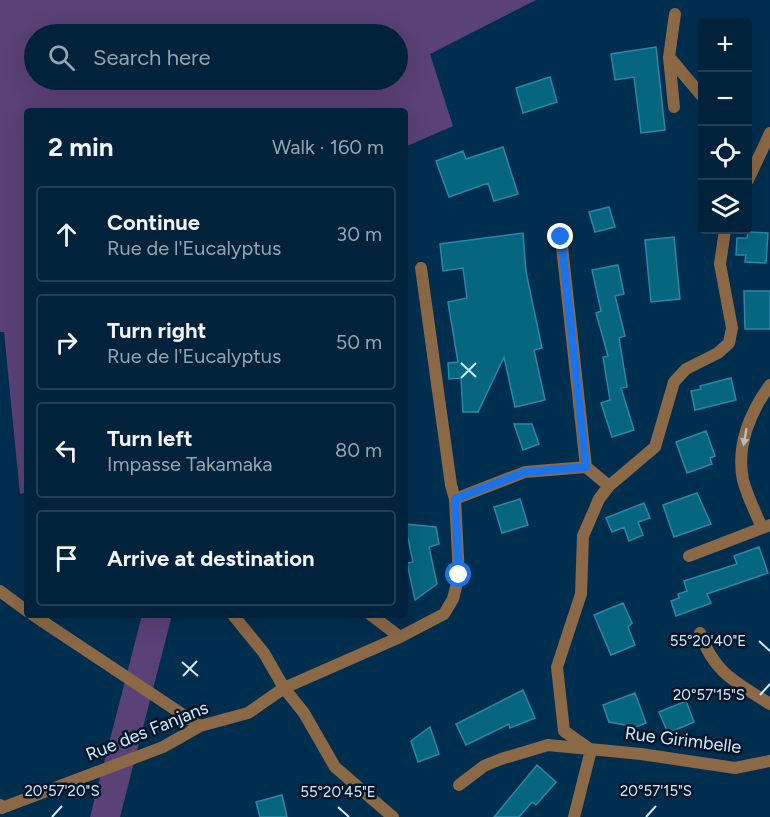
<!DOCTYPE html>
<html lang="en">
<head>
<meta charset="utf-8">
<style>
	body { margin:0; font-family:Figtree,sans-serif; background:#0e2f46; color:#f1f3f6 }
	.controls { position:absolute; right:18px; top:18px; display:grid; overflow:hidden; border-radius:6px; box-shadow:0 6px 24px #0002 }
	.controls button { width:54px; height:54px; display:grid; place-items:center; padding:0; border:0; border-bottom:2px solid #223f55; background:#00223b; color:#f1f3f6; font:30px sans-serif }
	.stop { position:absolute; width:18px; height:18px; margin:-14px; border:4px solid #1a73e8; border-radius:50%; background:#fff }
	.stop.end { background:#1a73e8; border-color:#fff; box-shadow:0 2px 6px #0008 }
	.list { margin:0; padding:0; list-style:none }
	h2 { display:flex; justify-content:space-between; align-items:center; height:78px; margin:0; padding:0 24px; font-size:26px }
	h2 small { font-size:20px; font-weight:400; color:#95a4af }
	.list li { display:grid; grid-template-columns:39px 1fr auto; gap:18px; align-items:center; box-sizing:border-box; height:96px; margin:0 12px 12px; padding:0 12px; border:2px solid #223f55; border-radius:6px }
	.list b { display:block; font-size:22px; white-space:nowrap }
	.list p { margin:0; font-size:20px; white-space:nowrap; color:#95a4af }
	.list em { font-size:20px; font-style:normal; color:#95a4af }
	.icon { flex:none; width:33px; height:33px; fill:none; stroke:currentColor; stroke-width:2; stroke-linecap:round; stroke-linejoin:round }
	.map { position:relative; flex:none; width:770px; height:817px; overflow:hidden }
	.search { position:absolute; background:#00223b; box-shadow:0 6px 24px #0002; left:24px; top:24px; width:384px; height:66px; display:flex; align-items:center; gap:15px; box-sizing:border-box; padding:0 21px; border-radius:33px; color:#95a4af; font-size:22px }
	.panel { position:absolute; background:#00223b; box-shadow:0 6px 24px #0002; left:24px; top:108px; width:384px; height:510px; border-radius:6px }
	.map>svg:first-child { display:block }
	.green { fill:#5a4176; fill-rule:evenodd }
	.building { fill:#066680; stroke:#2c87a6; stroke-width:1.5 }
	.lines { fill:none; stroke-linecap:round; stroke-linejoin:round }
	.street { stroke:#8b6846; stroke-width:12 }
	.oneway { fill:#b9bcbe }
	.route { stroke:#1a73e8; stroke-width:8 }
	.ticks { fill:none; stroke:#d2eaff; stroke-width:2 }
	.labels { text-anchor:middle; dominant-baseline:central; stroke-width:5; stroke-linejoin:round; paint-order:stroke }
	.street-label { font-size:18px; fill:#d2eaff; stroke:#001628 }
	.ticks-label { font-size:15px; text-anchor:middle; fill:#d2eaff; stroke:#001628; stroke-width:5; stroke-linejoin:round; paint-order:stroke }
</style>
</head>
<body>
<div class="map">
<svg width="770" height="817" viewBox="0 0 770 817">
	<rect width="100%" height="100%" fill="#002e4f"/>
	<path class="green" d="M0 0H536L430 54 453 126 405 147V111H27V492L20 494 4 332H0ZM34 34H398V80H34Z
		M142 615H172L120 817H90Z"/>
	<path class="building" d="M656 47 665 130 641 133 634 77 615 80 611 54Z
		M550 77 557 102 523 113 516 88Z
		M503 147 518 194 494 201 488 183 449 197 436 161 463 151 466 159Z
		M609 207 615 227 595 232 589 212Z
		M748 232 768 233 766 263 745 262 746 255H736L737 238H747Z
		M523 233 526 272 542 348 534 350 545 400 515 407 504 357 478 412H463L461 378 449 379 448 363 458 362 448 302 467 298 463 268 443 271 440 244Z
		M674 237 680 299 651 302 645 240Z
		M618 265 624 294 615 296 625 336 619 338 627 387 621 388 634 430 612 437 601 403 610 400 603 357 608 356 596 313 601 311 592 270Z
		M744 291H770V329H745Z
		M731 378 736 400 695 410 691 391 701 389 700 386Z
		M514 424H532L539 444 523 450Z
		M706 431 715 456 710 458 712 464 687 473 676 442Z
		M697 493 711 524 674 537 663 505Z
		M520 499 528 525 502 533 494 507Z
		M644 503 650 518 638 522 643 535 629 541 624 527 612 532 606 518Z
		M405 524 436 527 439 544 429 547 437 584 415 600 407 563 413 562Z
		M759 547 768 573 707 594 711 603 676 616 671 601 679 598 678 594 687 591 684 581 737 564 734 556Z
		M623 603 632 623 628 627 635 645 611 655 594 615Z
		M523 690 535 718 510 728 509 724 466 745 456 724Z
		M635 693 646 723 636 727 609 722 603 705Z
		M686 701 694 722 668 733 659 712Z
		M430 727 439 754 418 762 411 741Z
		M537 765 556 782 536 805 532 802 519 817H494Z
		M282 795 287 817H260L256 802Z"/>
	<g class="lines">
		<path class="street" d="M669 57 702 96
			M674 107 669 57 675 14
			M748 180 770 133
			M561 237 586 467
			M455 499 525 472 586 467 609 486
			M762 528C756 513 747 496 743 480 736 446 750 412 770 385
			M689 556 770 525
			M0 591 27 611
			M33 615 200 726
			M233 615 264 653 284 688 304 713 335 767 393 817
			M371 615 400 637
			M700 633C714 673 736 682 770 704
			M459 785 484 766 501 759 548 745 641 754 735 768 770 761
			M0 805 2 808 163 747 200 726 248 713 284 688 400 637 444 614 453 599 459 575 455 499 451 485 421 268
			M574 817 591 750 564 731 557 667 581 594 583 536 599 499 609 486 655 447 674 382 686 369 718 353 729 343 732 328 720 264 725 230"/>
	</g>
	<defs><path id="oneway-solid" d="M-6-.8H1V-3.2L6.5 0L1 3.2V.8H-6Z" transform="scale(1.5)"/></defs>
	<use class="oneway" href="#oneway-solid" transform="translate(745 437) rotate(100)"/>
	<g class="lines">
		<path class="route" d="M459 575 455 499 525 472 586 467 561 237"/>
	</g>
	<path class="ticks" d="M461 363 476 377M461 378 476 363M759 641 770 651M182 662 198 676M183 676 197 661M760 695 770 684M338 807 349 817M52 817 62 806M646 817 656 806"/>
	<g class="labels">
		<g class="street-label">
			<text transform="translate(147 731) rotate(-22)">Rue des Fanjans</text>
			<text transform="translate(683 740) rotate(7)">Rue Girimbelle</text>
		</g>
	</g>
	<g class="ticks-label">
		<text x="708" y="646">55°20'40"E</text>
		<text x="709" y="700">20°57'15"S</text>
		<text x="62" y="796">20°57'20"S</text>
		<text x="656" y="796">20°57'15"S</text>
		<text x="338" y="797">55°20'45"E</text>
	</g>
</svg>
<div class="controls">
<button>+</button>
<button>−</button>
<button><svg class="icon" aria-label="locate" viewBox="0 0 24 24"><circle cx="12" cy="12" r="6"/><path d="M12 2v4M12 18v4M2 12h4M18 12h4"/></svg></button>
<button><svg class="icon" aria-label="layers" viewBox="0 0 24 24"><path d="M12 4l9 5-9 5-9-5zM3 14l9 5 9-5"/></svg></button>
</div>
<div class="stop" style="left:459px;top:575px"></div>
<div class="stop end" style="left:561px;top:237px"></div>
<div class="search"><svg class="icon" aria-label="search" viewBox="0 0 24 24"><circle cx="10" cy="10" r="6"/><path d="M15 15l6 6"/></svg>Search here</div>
<section class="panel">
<h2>2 min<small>Walk · 160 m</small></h2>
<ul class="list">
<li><svg class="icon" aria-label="ahead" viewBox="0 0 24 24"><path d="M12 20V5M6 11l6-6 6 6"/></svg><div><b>Continue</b><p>Rue de l'Eucalyptus</p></div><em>30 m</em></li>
<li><svg class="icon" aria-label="right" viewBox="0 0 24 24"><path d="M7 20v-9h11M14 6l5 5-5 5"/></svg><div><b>Turn right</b><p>Rue de l'Eucalyptus</p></div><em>50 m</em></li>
<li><svg class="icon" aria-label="left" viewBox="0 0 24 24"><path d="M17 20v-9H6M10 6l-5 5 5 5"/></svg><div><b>Turn left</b><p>Impasse Takamaka</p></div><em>80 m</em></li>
<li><svg class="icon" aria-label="arrive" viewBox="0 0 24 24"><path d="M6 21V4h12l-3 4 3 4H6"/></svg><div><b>Arrive at destination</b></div></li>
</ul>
</section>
</div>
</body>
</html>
